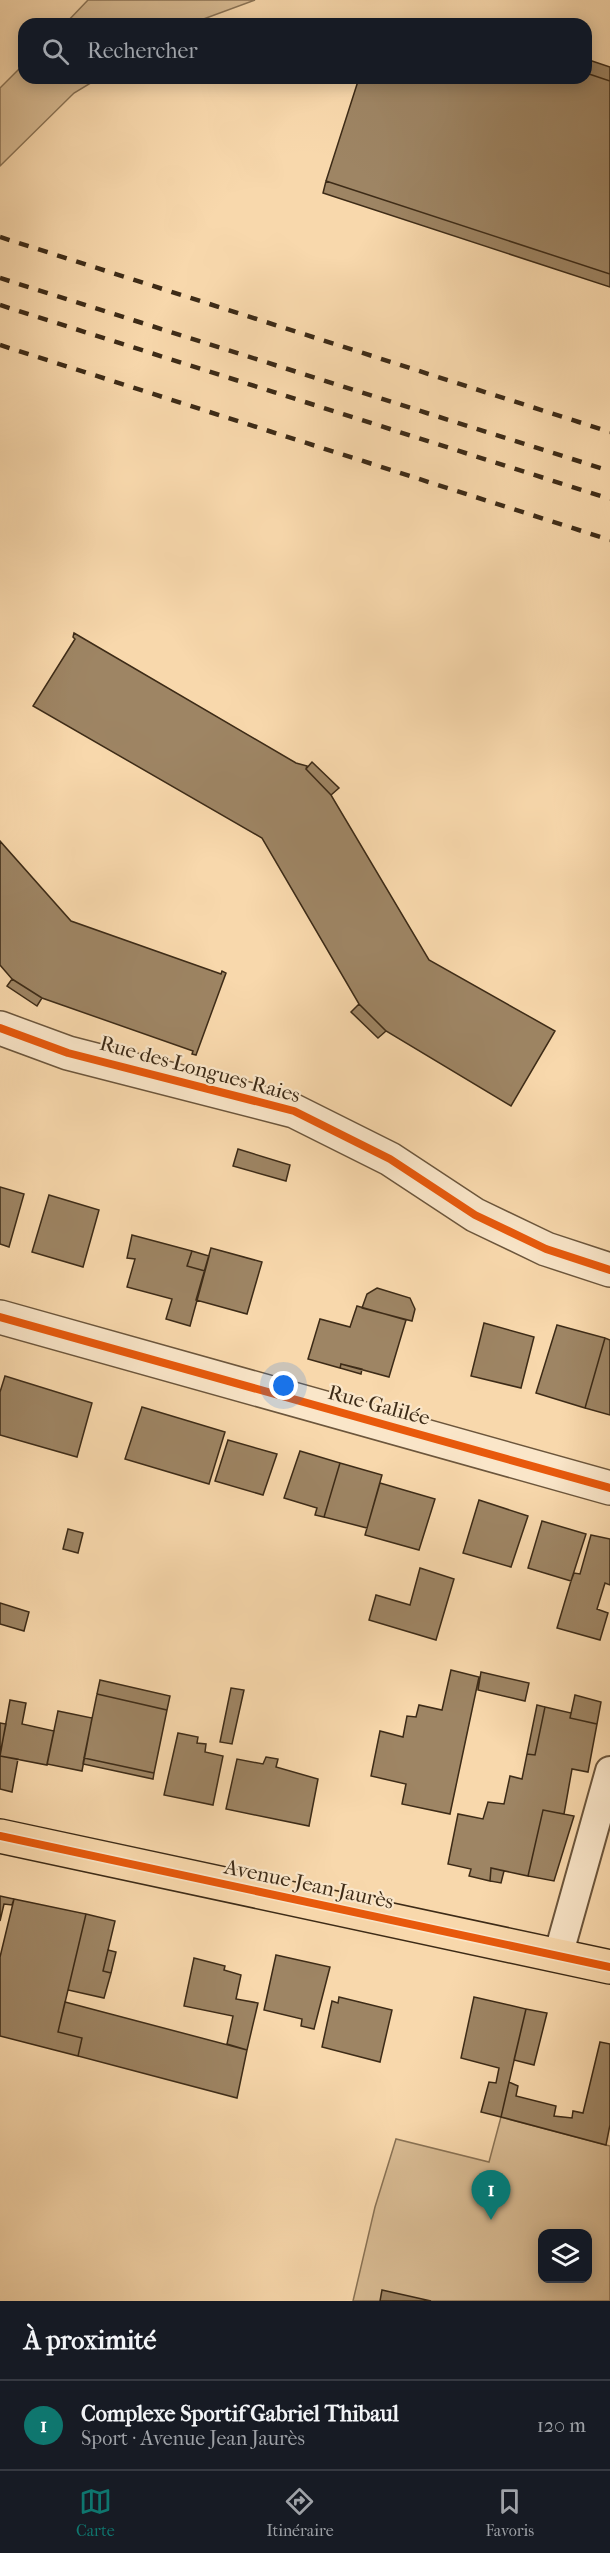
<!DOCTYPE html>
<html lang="fr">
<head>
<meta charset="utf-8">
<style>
	body { margin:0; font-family:"IM FELL French Canon",serif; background:#242831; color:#f1f3f6 }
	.controls { position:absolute; right:18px; bottom:18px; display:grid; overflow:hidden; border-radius:12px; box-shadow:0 3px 15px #0003 }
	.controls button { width:54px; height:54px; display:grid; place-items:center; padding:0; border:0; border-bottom:2px solid #363941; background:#171b24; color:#f1f3f6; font:30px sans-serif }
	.you { position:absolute; left:284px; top:1386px; width:21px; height:21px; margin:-15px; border:4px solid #fff; border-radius:50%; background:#1a73e8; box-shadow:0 0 0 9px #1a73e833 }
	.badge { display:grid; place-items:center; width:39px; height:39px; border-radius:50%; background:#0f766e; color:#fff; font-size:20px; font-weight:700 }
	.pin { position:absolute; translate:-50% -50px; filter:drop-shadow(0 2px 3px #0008) }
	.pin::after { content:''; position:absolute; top:32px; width:21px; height:18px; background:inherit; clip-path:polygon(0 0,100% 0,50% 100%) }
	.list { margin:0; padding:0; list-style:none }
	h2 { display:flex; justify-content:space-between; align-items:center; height:78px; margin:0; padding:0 24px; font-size:26px }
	h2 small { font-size:20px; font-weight:400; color:#9ea1a6 }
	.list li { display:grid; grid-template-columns:39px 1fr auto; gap:18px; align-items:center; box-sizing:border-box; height:90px; padding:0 24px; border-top:2px solid #363941 }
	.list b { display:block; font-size:22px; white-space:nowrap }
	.list p { margin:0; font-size:20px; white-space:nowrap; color:#9ea1a6 }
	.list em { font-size:20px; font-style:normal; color:#9ea1a6 }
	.icon { flex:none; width:33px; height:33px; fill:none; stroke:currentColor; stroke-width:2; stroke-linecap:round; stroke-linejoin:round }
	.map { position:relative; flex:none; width:610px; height:2301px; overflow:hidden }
	.search { position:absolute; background:#171b24; box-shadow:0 3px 15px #0003; left:18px; right:18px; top:18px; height:66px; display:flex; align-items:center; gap:15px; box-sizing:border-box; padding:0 21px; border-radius:18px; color:#9ea1a6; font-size:22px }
	.sheet { height:168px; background:#171b24 }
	nav { display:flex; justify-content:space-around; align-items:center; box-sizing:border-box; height:84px; border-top:2px solid #363941; background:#171b24; font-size:16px; color:#9ea1a6 }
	nav a { display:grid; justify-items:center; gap:3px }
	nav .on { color:#0f766e }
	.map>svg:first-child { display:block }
	.green { fill:#d8bb93; stroke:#8a7355; stroke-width:1.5; fill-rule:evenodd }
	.building { fill:#9e8564; stroke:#3d2b17; stroke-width:1.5 }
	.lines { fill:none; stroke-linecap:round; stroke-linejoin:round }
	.lane-casing { stroke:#6c563c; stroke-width:32 }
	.street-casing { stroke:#6c563c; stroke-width:36 }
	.primary-casing { stroke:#3d2b17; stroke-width:36 }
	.lane { stroke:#fae6c9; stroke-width:28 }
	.street { stroke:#fae6c9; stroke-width:33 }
	.primary { stroke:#f8d8ac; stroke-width:33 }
	.rail { stroke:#3d2b17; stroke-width:4.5; stroke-dasharray:10 10; stroke-linecap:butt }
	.cycleway-casing { stroke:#fae6c9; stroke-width:11 }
	.cycleway { stroke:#e8590c; stroke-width:8 }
	.labels { text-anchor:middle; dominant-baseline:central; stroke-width:4.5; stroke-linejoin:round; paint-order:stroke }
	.street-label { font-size:21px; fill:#3d2b17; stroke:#fae6c9 }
</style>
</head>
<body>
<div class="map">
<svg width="610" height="2301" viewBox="0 0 610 2301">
	<rect width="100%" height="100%" fill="#f8d8ac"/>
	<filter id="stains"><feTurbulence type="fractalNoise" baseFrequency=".00333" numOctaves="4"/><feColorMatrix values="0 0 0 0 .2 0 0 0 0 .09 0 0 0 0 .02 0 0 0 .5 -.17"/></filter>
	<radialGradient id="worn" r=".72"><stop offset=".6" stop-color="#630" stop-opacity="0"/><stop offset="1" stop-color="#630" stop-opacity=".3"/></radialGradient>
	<path class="green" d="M88 0H255L190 24H65Z
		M24 64V78H99L74 93 0 166V88Z
		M501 2117 610 2146V2301H353L375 2207 396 2139 489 2162ZM542 2234H588V2278H542Z"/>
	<path class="building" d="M586 59 610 67V81L586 73Z
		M586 73 610 81V274L326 181 359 78H586Z
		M326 181 610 274V287L323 193Z
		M74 633 296 763 307 766 306 769 331 795 429 960 555 1031 511 1106 386 1031 359 1004 262 838 33 706 75 639 73 637Z
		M312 762 339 788 331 795 306 769Z
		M0 841 71 921 221 974 222 971 226 973 196 1055 192 1054 193 1051 42 998 12 979 0 965Z
		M12 979 42 998 37 1006 7 986Z
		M359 1004 386 1031 378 1038 351 1012Z
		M238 1149 290 1165 286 1181 233 1166Z
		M0 1187 24 1194 9 1247 0 1244Z
		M49 1195 99 1210 83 1267 32 1252Z
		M132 1235 192 1251 187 1266 205 1271 190 1326 166 1319 172 1299 127 1287 135 1259 127 1258Z
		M211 1248 262 1262 247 1314 196 1300Z
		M192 1251 209 1256 205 1271 187 1266Z
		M377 1288 410 1298 415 1309 412 1321 362 1308 367 1294Z
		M357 1306 406 1320 389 1377 341 1364 340 1368 308 1359 320 1319 350 1327Z
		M484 1323 534 1337 521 1388 471 1376Z
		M557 1325 605 1338 585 1408 536 1393Z
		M605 1338 610 1340V1415L585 1408Z
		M341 1364 362 1369 361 1374 340 1368Z
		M5 1376 92 1403 77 1457 0 1435V1392Z
		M142 1407 225 1432 209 1484 125 1459Z
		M228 1440 277 1454 263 1495 215 1481Z
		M300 1451 340 1463 324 1517 315 1515 317 1508 284 1498Z
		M340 1463 382 1475 367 1528 324 1517Z
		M380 1483 435 1499 419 1550 365 1535Z
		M479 1500 528 1516 511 1567 463 1553Z
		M542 1521 586 1534 571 1581 528 1568Z
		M68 1529 83 1533 78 1553 63 1549Z
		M591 1535 610 1539V1585L605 1583 597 1609 608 1613 600 1640 557 1628 571 1581 574 1573 580 1574Z
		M420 1568 454 1579 436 1640 369 1620 376 1595 410 1605Z
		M0 1603 29 1612 24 1631 0 1624Z
		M451 1670 479 1677 450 1814 402 1804 406 1784 371 1776 380 1731 403 1737 407 1716 416 1717 419 1705 442 1710Z
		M481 1672 529 1683 525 1701 478 1690Z
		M100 1680 170 1696 167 1710 97 1694Z
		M231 1688 244 1690 232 1744 220 1742Z
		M97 1694 167 1710 154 1773 84 1758Z
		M575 1695 601 1702 597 1724 570 1718Z
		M10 1700 26 1703 22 1724 54 1731 47 1765 0 1756Z
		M537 1705 545 1707 535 1755 527 1754Z
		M545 1707 571 1713 570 1718 597 1724 588 1772 572 1769 564 1814 543 1810 528 1876 491 1868 490 1881 469 1876 471 1869 448 1864 458 1814 483 1819 488 1802 504 1804 510 1776 522 1779 527 1754 535 1755Z
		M58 1711 92 1718 82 1771 47 1764Z
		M0 1723 6 1724 0 1754Z
		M178 1733 198 1737 197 1743 206 1744 205 1752 223 1756 213 1805 164 1795Z
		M0 1756 18 1759 12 1792 0 1789Z
		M266 1757 278 1759 276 1767 318 1779 309 1826 226 1809 237 1759 263 1764Z
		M84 1758 154 1773 153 1779 83 1764Z
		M543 1810 574 1816 554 1881 528 1876Z
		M491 1868 504 1871 501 1883 490 1881Z
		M0 1896 14 1899 12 1905 4 1904 0 1921Z
		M14 1899 86 1914 58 2032 82 2038 78 2056 0 2036V1957Z
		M86 1914 115 1921 103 1971 111 1973 104 1998 68 1990Z
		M108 1950 116 1952 111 1973 103 1971Z
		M276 1955 330 1967 314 2029 301 2026 302 2019 264 2010Z
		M194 1958 225 1966 224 1970 241 1975 236 1999 258 2003 247 2050 227 2044 233 2016 184 2006Z
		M339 1997 392 2010 380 2062 322 2047 332 2001 338 2003Z
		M474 1997 526 2009 501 2117 481 2112 489 2082 496 2083 499 2068 461 2058Z
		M65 2002 247 2050 237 2098 78 2056 82 2038 58 2032Z
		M526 2009 547 2013 534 2065 514 2060Z
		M600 2042 610 2044V2125L606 2145 501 2117 509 2082 518 2086 516 2096 556 2106 554 2116 572 2118 573 2111 583 2113Z
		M382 2290 431 2301H380Z"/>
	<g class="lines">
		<defs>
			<path id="lane" d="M558 1956 610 1771"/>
			<path id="street" d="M0 1028 68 1053 294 1111 390 1159 475 1215 546 1249 610 1270
				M0 1317 610 1488"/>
			<path id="primary" d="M0 1836 610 1967"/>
		</defs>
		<use href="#lane" class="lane-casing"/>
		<use href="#street" class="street-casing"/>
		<use href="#primary" class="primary-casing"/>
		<use href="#lane" class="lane"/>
		<use href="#street" class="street"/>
		<use href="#primary" class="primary"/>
		<path class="rail" d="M0 237 610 432
			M0 278 610 471
			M0 305 610 499
			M0 345 610 540"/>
		<defs>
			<path id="cycleway" d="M0 1028 68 1053 294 1111 390 1159 475 1215 546 1249 610 1270
				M0 1317 610 1488
				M0 1836 610 1967"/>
		</defs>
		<use href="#cycleway" class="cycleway-casing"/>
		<use href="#cycleway" class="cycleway"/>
	</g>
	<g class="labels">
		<g class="street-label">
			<text transform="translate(200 1069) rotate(15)">Rue des Longues Raies</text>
			<text transform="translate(379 1405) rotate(15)">Rue Galilée</text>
			<text transform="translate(309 1884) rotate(12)">Avenue Jean Jaurès</text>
		</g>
	</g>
	<rect width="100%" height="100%" filter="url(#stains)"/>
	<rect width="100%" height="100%" fill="url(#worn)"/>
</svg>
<div class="controls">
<button><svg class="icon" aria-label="layers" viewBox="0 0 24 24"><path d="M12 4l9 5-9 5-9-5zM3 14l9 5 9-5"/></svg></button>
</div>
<div class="you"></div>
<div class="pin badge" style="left:491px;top:2220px">1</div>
<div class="search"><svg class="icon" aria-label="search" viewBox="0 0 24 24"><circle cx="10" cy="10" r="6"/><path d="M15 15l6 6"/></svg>Rechercher</div>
</div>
<section class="sheet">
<h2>À proximité<small></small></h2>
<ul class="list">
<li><span class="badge">1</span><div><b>Complexe Sportif Gabriel Thibaul</b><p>Sport · Avenue Jean Jaurès</p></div><em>120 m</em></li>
</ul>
</section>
<nav>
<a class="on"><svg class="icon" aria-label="map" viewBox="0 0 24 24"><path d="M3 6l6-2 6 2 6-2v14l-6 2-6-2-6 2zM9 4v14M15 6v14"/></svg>Carte</a>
<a><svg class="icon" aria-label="directions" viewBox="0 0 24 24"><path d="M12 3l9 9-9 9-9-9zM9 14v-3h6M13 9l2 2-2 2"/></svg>Itinéraire</a>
<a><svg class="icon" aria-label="saved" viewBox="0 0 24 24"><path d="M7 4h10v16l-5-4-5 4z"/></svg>Favoris</a>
</nav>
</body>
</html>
